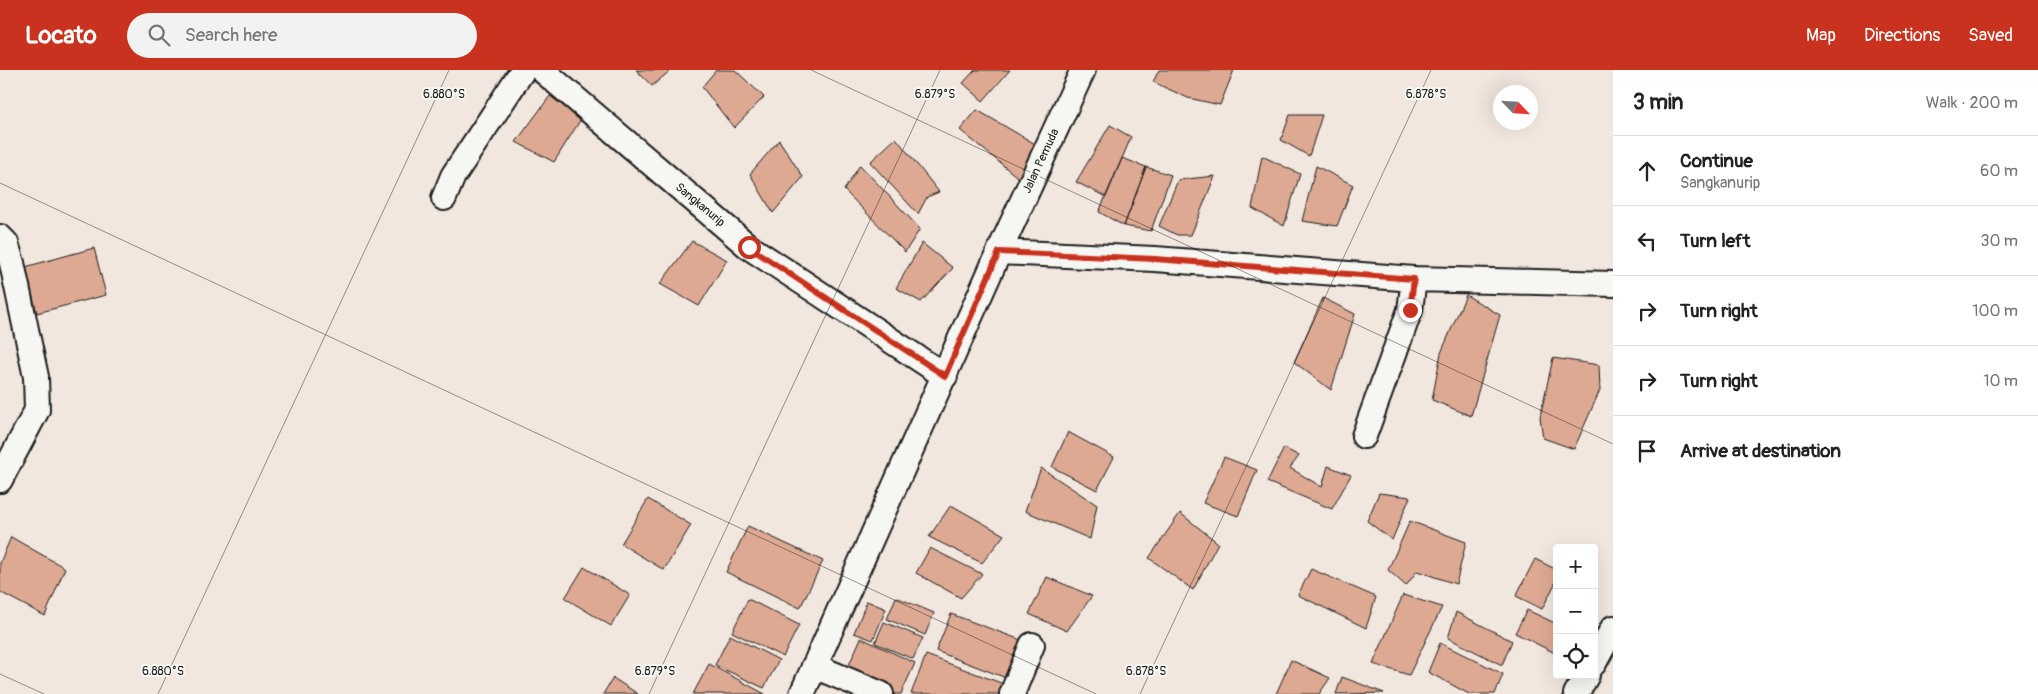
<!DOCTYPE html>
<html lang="en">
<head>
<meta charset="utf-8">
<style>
	body { margin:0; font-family:Pangolin,sans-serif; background:#f2f2f2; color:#222 }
	.controls { position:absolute; right:15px; bottom:15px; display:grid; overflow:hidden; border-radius:5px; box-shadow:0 5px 20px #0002 }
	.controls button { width:45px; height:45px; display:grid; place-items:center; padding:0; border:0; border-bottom:1px solid #e0e0e0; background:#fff; color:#222; font:25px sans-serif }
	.compass { position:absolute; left:1493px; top:15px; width:45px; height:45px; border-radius:50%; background:#fff; box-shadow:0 5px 20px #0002; rotate:115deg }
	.stop { position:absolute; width:15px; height:15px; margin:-11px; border:4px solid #c8321e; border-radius:50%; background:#fff }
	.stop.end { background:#c8321e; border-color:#fff; box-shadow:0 1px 5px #0008 }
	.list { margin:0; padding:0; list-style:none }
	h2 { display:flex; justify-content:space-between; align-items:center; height:65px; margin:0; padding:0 20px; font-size:21px }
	h2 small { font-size:16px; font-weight:400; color:#767676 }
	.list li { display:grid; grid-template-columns:32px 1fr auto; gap:15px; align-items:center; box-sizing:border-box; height:70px; padding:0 20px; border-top:1px solid #e0e0e0 }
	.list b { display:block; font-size:19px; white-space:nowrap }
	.list p { margin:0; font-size:16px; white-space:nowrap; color:#767676 }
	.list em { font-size:16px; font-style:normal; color:#767676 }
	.icon { flex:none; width:28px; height:28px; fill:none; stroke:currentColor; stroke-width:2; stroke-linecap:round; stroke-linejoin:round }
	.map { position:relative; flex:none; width:1613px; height:624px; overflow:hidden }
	header { display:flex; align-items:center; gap:30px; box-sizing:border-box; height:70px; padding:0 25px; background:#c8321e; color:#fff }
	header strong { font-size:24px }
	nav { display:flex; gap:28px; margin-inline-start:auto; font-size:18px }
	.search { width:350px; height:45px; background:#f2f2f2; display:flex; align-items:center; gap:12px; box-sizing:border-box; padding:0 18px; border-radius:28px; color:#767676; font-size:19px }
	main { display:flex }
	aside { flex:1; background:#fff }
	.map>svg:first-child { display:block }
	.building { fill:#dea992; stroke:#1c1c1c }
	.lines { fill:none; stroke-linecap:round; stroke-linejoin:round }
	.street-casing { stroke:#1c1c1c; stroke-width:28 }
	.street { stroke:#f6f6f2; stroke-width:24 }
	.route { stroke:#c8321e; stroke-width:6 }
	.ticks { fill:none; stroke:#1c1c1c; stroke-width:1; stroke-opacity:0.45 }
	.labels { text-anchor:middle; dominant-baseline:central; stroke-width:4; stroke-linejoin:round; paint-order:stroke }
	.street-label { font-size:12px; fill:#1c1c1c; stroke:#f6f6f2 }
	.ticks-label { font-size:12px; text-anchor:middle; fill:#1c1c1c; stroke:#f6f6f2; stroke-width:4; stroke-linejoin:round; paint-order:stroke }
</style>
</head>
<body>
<header>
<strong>Locato</strong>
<div class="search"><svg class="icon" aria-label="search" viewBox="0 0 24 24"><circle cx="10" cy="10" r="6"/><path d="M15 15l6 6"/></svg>Search here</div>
<nav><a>Map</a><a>Directions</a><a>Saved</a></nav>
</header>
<main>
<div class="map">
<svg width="1613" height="624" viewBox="0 0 1613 624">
	<rect width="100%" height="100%" fill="#f1e7df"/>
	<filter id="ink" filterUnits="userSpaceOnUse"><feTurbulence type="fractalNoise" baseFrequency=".02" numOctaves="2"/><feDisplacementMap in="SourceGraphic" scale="10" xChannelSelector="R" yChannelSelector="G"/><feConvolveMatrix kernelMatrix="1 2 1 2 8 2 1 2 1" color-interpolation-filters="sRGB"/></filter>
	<g filter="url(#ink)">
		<path class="building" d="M636 0H671L652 16Z
			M716 0H735L764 27 734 58 702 17Z
			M975 0H1010L983 31 963 13Z
			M1159 0H1234L1220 35 1188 28 1153 12Z
			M550 26 581 49 554 92 516 72Z
			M977 40 1037 75 1022 111 960 60Z
			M1290 45H1322L1309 86 1281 70Z
			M1110 55 1131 67 1106 127 1076 112Z
			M896 68 939 122 927 127 918 144 870 92Z
			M779 70 803 107 773 143 750 104Z
			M1262 86 1300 104 1284 156 1252 138Z
			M1122 88 1146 97 1124 156 1099 142Z
			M860 95 920 159 905 182 844 120Z
			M1316 96 1353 115 1337 156 1302 151Z
			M1146 97 1171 105 1151 161 1124 156Z
			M1215 106 1191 165H1177L1159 156 1178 110Z
			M692 171 727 190 699 236 660 214Z
			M922 173 953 198 921 232 896 218Z
			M94 178 106 225 37 243 25 197Z
			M1466 225 1500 245 1471 346 1432 330 1441 283Z
			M1323 228 1355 244 1331 320 1294 292Z
			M1553 288 1599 295 1600 320 1574 379 1543 368 1540 347Z
			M1068 362 1114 387 1097 420 1052 397Z
			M1284 378 1299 386 1290 398 1322 417 1328 396 1351 405 1332 439 1267 412Z
			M1224 387 1257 400 1238 446 1203 433Z
			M1041 398 1097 435 1090 469 1025 441Z
			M1379 423 1410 427 1392 470 1367 451Z
			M648 429 691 455 664 500 621 474Z
			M951 435 1004 465 982 493 929 467Z
			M1180 443 1218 473 1193 520 1149 488Z
			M1410 451 1466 472 1456 514 1417 501 1406 516 1388 500Z
			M748 456 823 491 800 538 726 502Z
			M11 467 65 498 45 546 0 522V493Z
			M930 478 982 504 961 528 916 503Z
			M1535 489 1557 500V510L1542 539 1516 526Z
			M584 497 630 525 611 556 565 528Z
			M1311 499 1376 527 1366 558 1298 525Z
			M1047 507 1092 526 1067 561 1029 544Z
			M1403 525 1442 537 1409 605 1373 594Z
			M896 527 934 543 925 565 887 549Z
			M748 529 799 555 783 587 732 562Z
			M867 531 886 539 873 570 854 563Z
			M1527 540 1557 554V584L1515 563Z
			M1456 542 1512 571 1502 595 1448 568Z
			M951 544 1029 573 1014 611 936 581Z
			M884 552 923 568 913 589 875 573Z
			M730 565 779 590 764 618 715 595Z
			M861 568 915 593 901 624H885L844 606Z
			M1440 573 1503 604 1495 624H1469L1428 602Z
			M926 585 1009 616 1006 624H911Z
			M1291 590 1330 608 1319 624H1276Z
			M709 594 765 624H693Z
			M1342 607 1384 623 1336 624Z
			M613 608 638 624H603Z"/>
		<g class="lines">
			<defs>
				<path id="street" d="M542 0 749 177 945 306
					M444 128 453 106 523 0
					M0 167 6 173 12 193 36 307 37 340 0 410
					M999 182 1155 189 1414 209 1613 214
					M1364 366 1410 240 1414 209
					M1594 593 1613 558
					M814 596 881 624
					M802 624 999 182 1083 0
					M1012 624 1032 575
					M1576 624 1587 605"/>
			</defs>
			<use href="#street" class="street-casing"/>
			<use href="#street" class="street"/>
		</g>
	</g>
	<g class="lines" filter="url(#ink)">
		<path class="route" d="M749 177 945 306 999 182 1155 189 1414 209 1410 240"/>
	</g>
	<path class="ticks" d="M811 0 1613 374M0 113 1096 624M0 604 44 624M158 624 449 0M649 624 940 0M1140 624 1431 0"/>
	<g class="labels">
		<g class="street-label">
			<text transform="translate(1041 91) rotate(-65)">Jalan Pemuda</text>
			<text transform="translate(700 135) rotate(40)">Sangkanurip</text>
		</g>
	</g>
	<g class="ticks-label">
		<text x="444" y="28">6.880°S</text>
		<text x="935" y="28">6.879°S</text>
		<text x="1426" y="28">6.878°S</text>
		<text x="163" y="605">6.880°S</text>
		<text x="655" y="605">6.879°S</text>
		<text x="1146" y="605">6.878°S</text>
	</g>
</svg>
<div class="controls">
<button>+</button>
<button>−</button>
<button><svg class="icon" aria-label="locate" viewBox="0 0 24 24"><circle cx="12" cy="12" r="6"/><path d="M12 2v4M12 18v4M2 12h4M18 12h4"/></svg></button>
</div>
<svg class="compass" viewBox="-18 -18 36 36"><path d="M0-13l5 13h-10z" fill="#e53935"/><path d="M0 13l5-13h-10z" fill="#767676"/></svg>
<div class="stop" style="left:749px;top:177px"></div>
<div class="stop end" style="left:1410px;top:240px"></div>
</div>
<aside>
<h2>3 min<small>Walk · 200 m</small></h2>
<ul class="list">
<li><svg class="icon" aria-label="ahead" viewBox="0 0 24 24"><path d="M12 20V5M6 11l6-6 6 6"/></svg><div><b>Continue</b><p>Sangkanurip</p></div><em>60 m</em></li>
<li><svg class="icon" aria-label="left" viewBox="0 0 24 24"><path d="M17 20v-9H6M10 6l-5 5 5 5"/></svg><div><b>Turn left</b></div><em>30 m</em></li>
<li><svg class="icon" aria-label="right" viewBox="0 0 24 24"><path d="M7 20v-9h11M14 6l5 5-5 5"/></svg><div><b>Turn right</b></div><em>100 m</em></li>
<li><svg class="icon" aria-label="right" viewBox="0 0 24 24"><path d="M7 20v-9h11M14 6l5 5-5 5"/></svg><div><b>Turn right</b></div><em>10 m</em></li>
<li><svg class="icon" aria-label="arrive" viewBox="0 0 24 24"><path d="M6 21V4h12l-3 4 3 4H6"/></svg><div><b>Arrive at destination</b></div></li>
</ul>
</aside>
</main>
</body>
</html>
